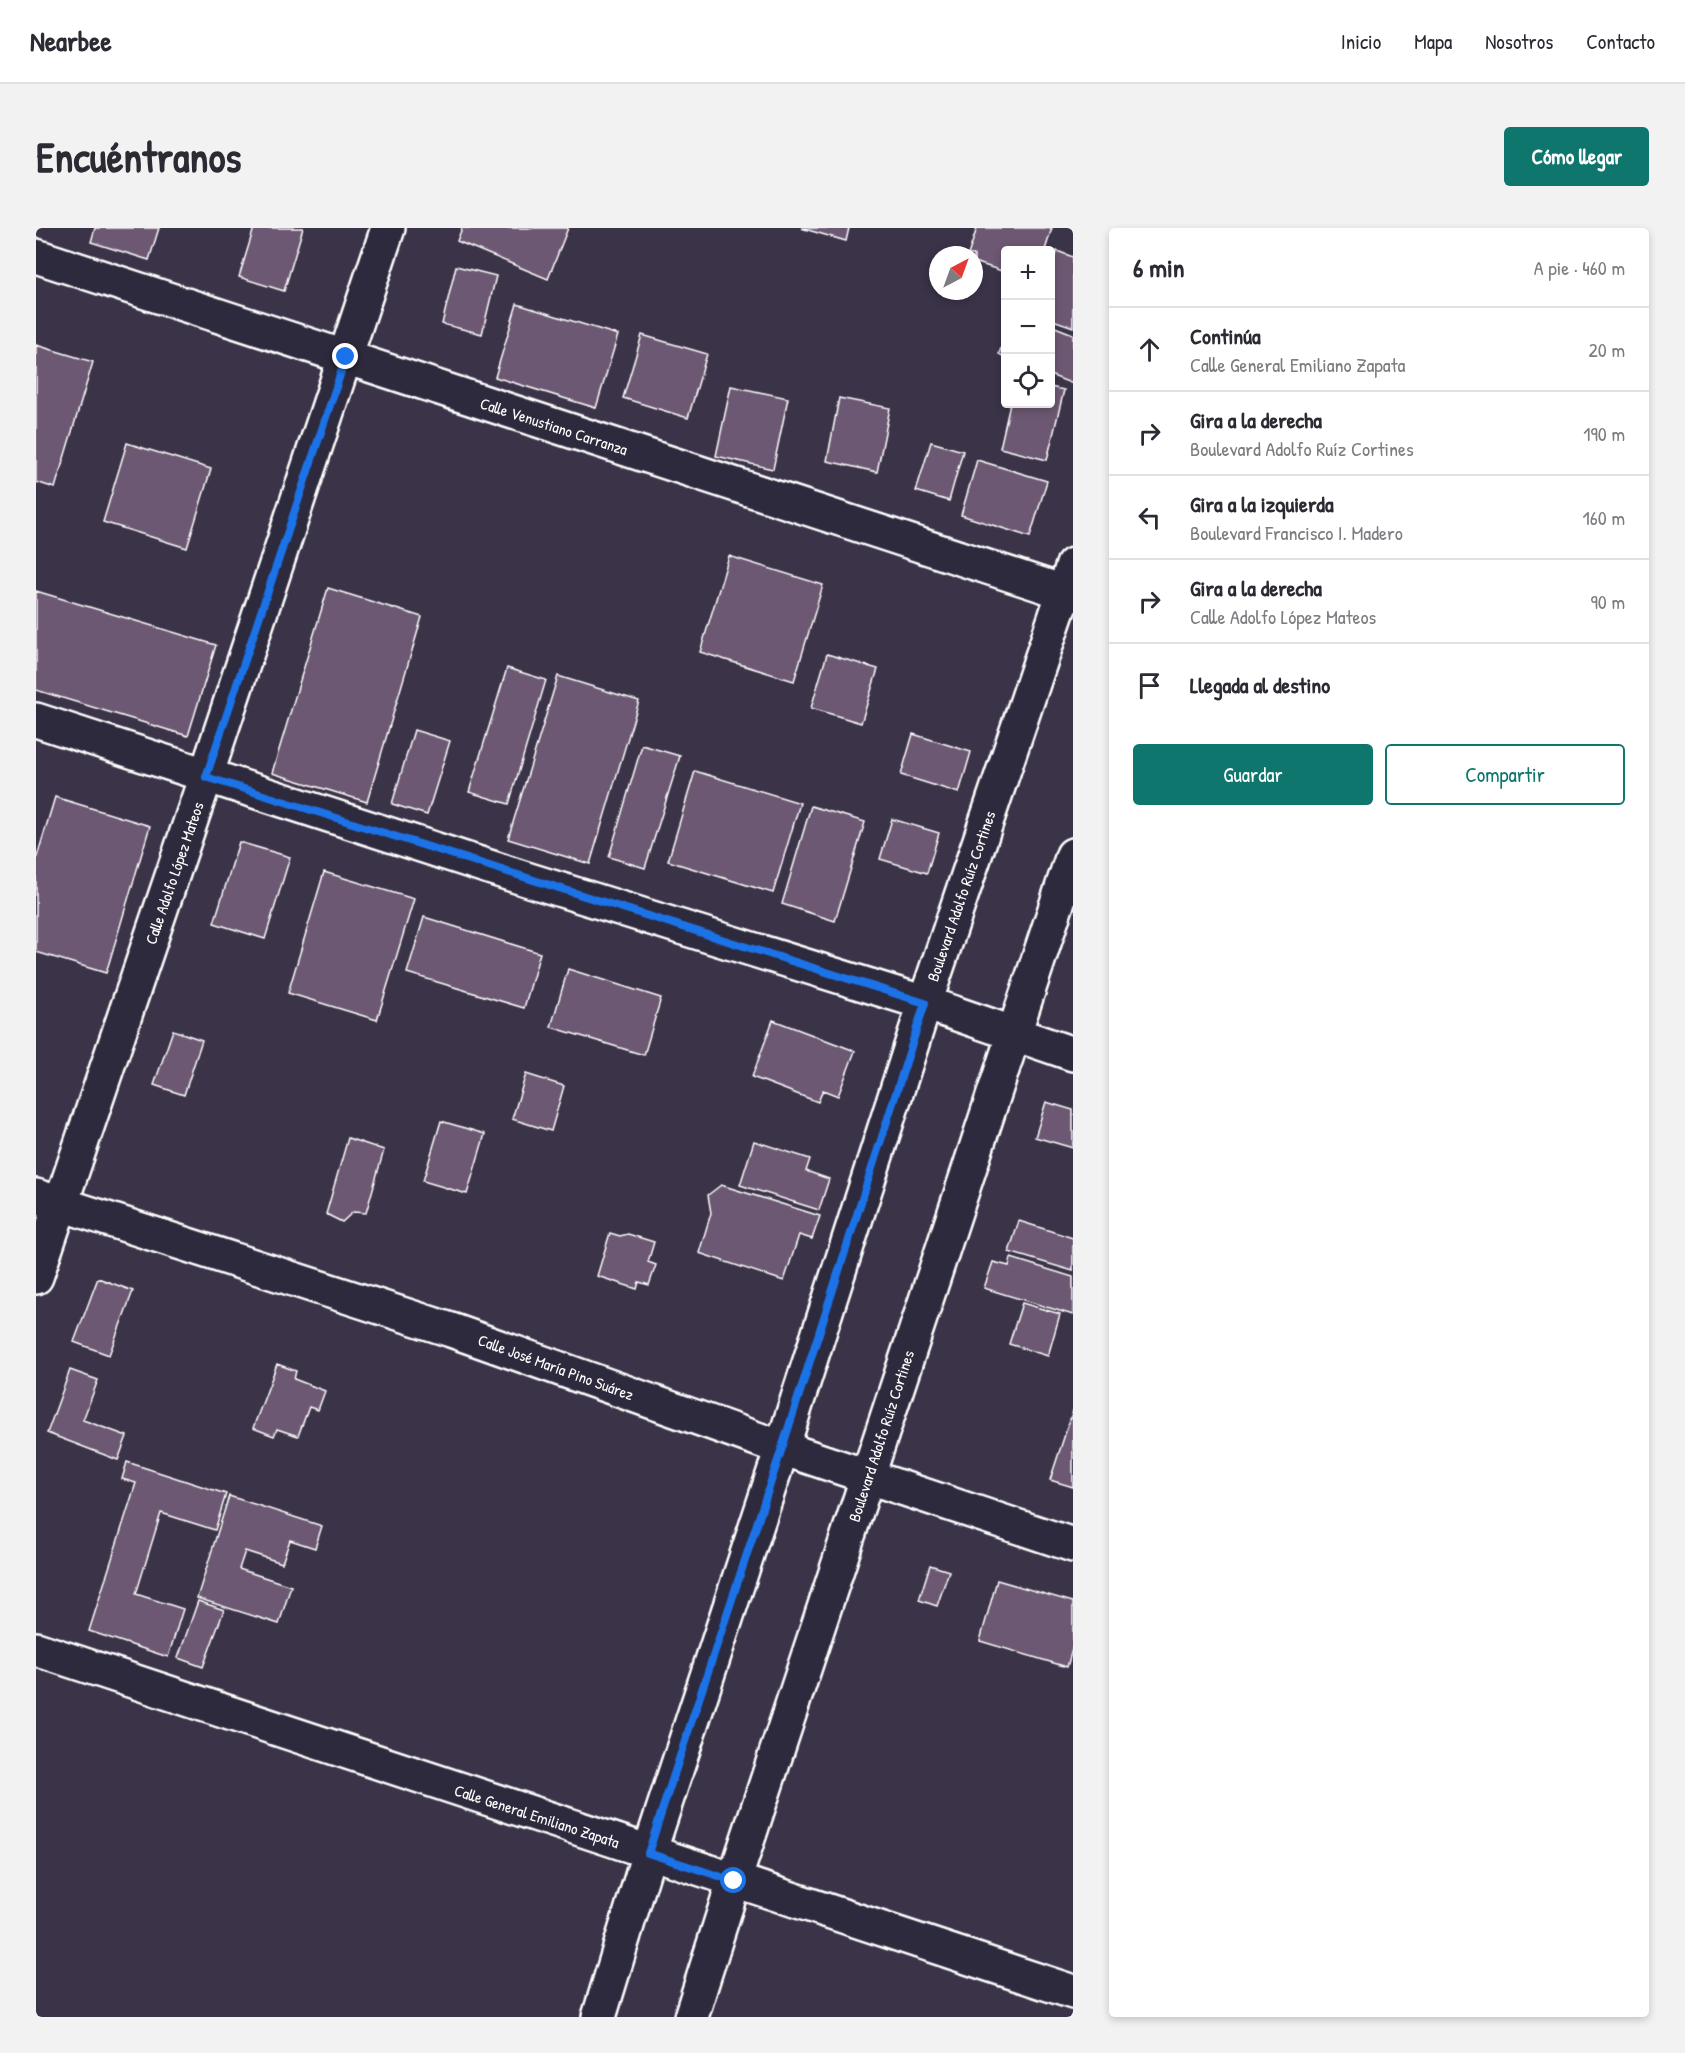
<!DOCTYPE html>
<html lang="es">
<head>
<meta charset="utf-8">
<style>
	body { margin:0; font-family:"Patrick Hand",sans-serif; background:#f2f2f3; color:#2b2b33 }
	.controls { position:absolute; right:18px; top:18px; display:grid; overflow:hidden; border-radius:6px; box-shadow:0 3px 9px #0003 }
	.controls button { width:54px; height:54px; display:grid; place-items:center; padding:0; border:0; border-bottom:2px solid #e1e1e2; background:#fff; color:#2b2b33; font:30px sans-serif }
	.compass { position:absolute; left:893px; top:18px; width:54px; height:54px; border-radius:50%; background:#fff; box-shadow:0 3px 9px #0003; rotate:41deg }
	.stop { position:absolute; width:18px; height:18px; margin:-14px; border:4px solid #1a73e8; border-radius:50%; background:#fff }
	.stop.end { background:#1a73e8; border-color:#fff; box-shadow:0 2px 6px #0008 }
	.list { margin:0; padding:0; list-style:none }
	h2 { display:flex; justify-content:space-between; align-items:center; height:78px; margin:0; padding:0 24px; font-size:26px }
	h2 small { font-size:20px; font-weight:400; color:#7c7c81 }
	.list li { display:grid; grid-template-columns:39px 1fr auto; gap:18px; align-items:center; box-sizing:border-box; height:84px; padding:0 24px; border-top:2px solid #e1e1e2 }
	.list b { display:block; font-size:22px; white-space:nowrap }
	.list p { margin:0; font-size:20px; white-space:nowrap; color:#7c7c81 }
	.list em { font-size:20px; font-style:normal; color:#7c7c81 }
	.actions { display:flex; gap:12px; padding:18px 24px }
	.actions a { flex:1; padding:14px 0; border:2px solid #0f766e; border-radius:6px; text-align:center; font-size:21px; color:#0f766e }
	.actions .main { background:#0f766e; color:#fff }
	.icon { flex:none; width:33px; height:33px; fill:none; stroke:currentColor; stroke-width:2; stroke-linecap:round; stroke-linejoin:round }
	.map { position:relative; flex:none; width:1037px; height:1789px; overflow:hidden; border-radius:6px }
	header { display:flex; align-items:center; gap:36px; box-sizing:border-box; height:84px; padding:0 30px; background:#fff; border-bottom:2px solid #e1e1e2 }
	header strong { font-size:28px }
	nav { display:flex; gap:33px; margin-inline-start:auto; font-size:21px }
	.intro { display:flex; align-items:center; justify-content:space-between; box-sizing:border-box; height:144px; padding:0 36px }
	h1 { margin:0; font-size:42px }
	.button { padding:15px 27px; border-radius:6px; background:#0f766e; color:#fff; font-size:21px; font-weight:700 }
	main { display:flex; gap:36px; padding:0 36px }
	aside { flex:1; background:#fff; border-radius:6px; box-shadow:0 3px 9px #0003 }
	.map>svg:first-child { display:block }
	.building { fill:#6c5972; stroke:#fff; stroke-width:1.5 }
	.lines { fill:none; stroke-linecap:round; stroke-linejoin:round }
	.street-casing { stroke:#fff; stroke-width:38 }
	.secondary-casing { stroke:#fff; stroke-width:38 }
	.street { stroke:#2f2a3d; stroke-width:33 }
	.secondary { stroke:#2f2a3d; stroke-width:33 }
	.route { stroke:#1a73e8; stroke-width:8 }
	.labels { text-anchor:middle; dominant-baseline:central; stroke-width:4.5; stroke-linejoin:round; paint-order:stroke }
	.street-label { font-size:16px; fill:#fff; stroke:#2f2a3d }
</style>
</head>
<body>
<header>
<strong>Nearbee</strong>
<nav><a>Inicio</a><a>Mapa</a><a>Nosotros</a><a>Contacto</a></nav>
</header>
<div class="intro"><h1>Encuéntranos</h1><a class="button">Cómo llegar</a></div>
<main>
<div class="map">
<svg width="1037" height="1789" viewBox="0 0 1037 1789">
	<rect width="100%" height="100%" fill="#3b3348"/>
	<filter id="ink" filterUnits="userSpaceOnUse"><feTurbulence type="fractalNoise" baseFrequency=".0167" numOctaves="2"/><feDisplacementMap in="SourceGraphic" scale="12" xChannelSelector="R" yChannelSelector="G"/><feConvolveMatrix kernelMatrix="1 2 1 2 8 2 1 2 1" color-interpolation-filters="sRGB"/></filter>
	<g filter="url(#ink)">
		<path class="building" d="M59 0H123L113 32 55 14Z
			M218 0H267L248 63 203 49Z
			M426 0H532L512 51 421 13Z
			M765 0H813L810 13Z
			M941 0H1016L1009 22H969V44L938 34V27H932Z
			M1021 23 1037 29V99L1014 91V39Z
			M420 38 460 48 446 106 406 96Z
			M481 76 582 107 560 180 459 149Z
			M1014 97 1037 106V156L1014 147Z
			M606 107 671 126 652 190 587 170Z
			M969 109V129L963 126Z
			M0 117 57 134 19 260 0 254Z
			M695 158 752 170 737 241 680 228Z
			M1014 159 1028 162 1011 232 964 220 974 176H1014Z
			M803 170 854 180 841 244 791 233Z
			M895 214 927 223 913 273 880 263Z
			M91 215 175 241 151 320 67 294Z
			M941 232 1011 253 994 309 925 287Z
			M693 328 787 357 758 453 664 424Z
			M292 360 386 389 331 574 236 545Z
			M0 363 180 417 152 508 0 462Z
			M791 426 842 441 825 495 775 480Z
			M471 440 510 452 473 576 433 564Z
			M522 448 603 473 554 636 472 611Z
			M378 502 414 513 391 587 356 576Z
			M877 506 935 524 923 565 865 547Z
			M606 517 644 528 609 640 573 629Z
			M659 543 764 575 737 665 632 633Z
			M19 569 114 598 70 745 0 724V632Z
			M775 578 829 594 799 693 746 676Z
			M856 591 903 605 891 645 844 631Z
			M203 614 254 629 229 711 178 695Z
			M288 644 378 671 341 792 252 765Z
			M388 689 504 725 488 780 371 745Z
			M532 741 625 770 608 827 515 799Z
			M737 792 819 823 802 868 787 862 782 874 716 849Z
			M137 802 166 812 148 867 118 857Z
			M490 846 528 858 515 903 476 891Z
			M1010 874 1037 882V920L999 909Z
			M405 893 449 906 431 966 387 953Z
			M312 910 348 922 330 985 317 984 306 994 290 986Z
			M718 913 774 931 770 943 793 951 783 982 704 957Z
			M685 957 784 988 776 1011 763 1007 748 1053 663 1025 675 985 672 967Z
			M983 993 1037 1010V1043L973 1024Z
			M574 1005 584 1008 592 1006 618 1014 612 1034 620 1037 613 1057 603 1054 601 1061 561 1048Z
			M975 1030 1037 1049V1087L948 1060 957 1034 973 1038Z
			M62 1050 97 1063 73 1127 38 1114Z
			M986 1075 1024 1086 1012 1128 973 1116Z
			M241 1136 260 1143 258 1151 289 1163 282 1182 273 1179 262 1208 241 1201 238 1208 217 1200Z
			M34 1142 62 1152 47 1192 91 1208 82 1232 11 1205Z
			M1037 1182V1259L1014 1252Z
			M91 1234 190 1266 179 1302 125 1285 100 1366 147 1381 132 1429 53 1403 100 1255 86 1251Z
			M193 1268 286 1298 279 1320 254 1312 246 1335 209 1323 203 1341 255 1358 243 1396 161 1370Z
			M894 1337 913 1343 901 1378 883 1372Z
			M961 1352 1037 1374V1418L1031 1439 944 1413Z
			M162 1373 188 1382 167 1439 142 1430Z"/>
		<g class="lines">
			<defs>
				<path id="street" d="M0 28 1037 367
					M0 968 415 1102 746 1220 1037 1317
					M0 1049 170 548 352 0
					M0 1421 1037 1764
					M563 1789 613 1625 746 1220 889 775 1037 337
					M655 1789 698 1653 1037 627"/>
				<path id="secondary" d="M0 492 490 651 889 775 1037 826"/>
			</defs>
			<use href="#street" class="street-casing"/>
			<use href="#secondary" class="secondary-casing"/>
			<use href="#street" class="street"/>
			<use href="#secondary" class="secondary"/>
		</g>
	</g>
	<g class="lines" filter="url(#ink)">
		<path class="route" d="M310 129 170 549 889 775 746 1220 612 1625 698 1653"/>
	</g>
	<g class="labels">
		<g class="street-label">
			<text transform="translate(518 198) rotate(18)">Calle Venustiano Carranza</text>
			<text transform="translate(138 645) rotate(-71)">Calle Adolfo López Mateos</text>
			<text transform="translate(925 668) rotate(-71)">Boulevard Adolfo Ruíz Cortines</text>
			<text transform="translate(520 1139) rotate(20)">Calle José María Pino Suárez</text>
			<text transform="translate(845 1208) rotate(-72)">Boulevard Adolfo Ruíz Cortines</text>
			<text transform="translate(501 1588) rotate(18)">Calle General Emiliano Zapata</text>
		</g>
	</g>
</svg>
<div class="controls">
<button>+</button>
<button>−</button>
<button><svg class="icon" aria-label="locate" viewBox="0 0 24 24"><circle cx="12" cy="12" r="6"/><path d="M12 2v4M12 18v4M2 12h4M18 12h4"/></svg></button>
</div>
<svg class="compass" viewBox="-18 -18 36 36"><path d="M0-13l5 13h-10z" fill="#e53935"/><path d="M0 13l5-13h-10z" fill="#7c7c81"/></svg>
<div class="stop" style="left:698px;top:1653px"></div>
<div class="stop end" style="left:310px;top:129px"></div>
</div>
<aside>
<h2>6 min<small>A pie · 460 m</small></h2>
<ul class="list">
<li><svg class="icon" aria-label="ahead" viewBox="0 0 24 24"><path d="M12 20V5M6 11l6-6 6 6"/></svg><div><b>Continúa</b><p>Calle General Emiliano Zapata</p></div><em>20 m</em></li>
<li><svg class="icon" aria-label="right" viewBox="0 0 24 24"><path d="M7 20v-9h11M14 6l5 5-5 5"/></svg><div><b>Gira a la derecha</b><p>Boulevard Adolfo Ruíz Cortines</p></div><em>190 m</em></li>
<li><svg class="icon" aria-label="left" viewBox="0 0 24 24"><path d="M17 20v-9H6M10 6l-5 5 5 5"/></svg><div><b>Gira a la izquierda</b><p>Boulevard Francisco I. Madero</p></div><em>160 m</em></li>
<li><svg class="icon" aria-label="right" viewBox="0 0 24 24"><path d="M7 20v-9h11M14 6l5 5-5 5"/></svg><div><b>Gira a la derecha</b><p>Calle Adolfo López Mateos</p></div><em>90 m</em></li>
<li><svg class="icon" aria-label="arrive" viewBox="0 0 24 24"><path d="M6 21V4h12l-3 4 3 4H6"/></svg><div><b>Llegada al destino</b></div></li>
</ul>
<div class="actions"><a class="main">Guardar</a><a>Compartir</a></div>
</aside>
</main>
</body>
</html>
